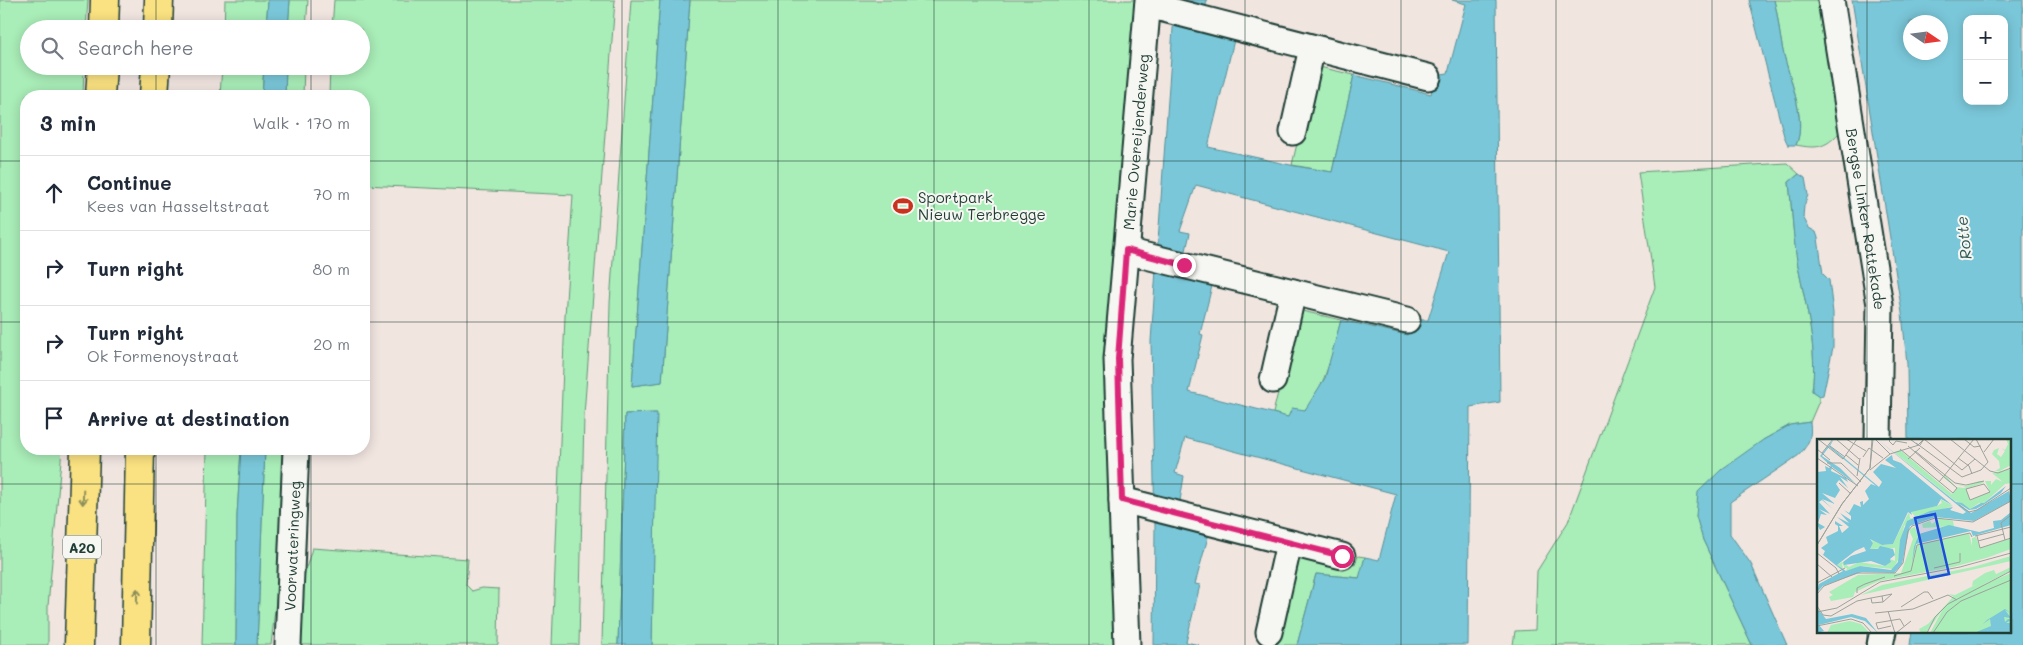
<!DOCTYPE html>
<html lang="en">
<head>
<meta charset="utf-8">
<style>
	body { margin:0; font-family:Mali,sans-serif; background:#f6f6f7; color:#1f2937 }
	.controls { position:absolute; right:15px; top:15px; display:grid; overflow:hidden; border-radius:10px; box-shadow:0 2px 12px #0003 }
	.controls button { width:45px; height:45px; display:grid; place-items:center; padding:0; border:0; border-bottom:1px solid #e0e1e3; background:#fff; color:#1f2937; font:25px sans-serif }
	.compass { position:absolute; left:1903px; top:15px; width:45px; height:45px; border-radius:50%; background:#fff; box-shadow:0 2px 12px #0003; rotate:103deg }
	.stop { position:absolute; width:15px; height:15px; margin:-11px; border:4px solid #db2777; border-radius:50%; background:#fff }
	.stop.end { background:#db2777; border-color:#fff; box-shadow:0 1px 5px #0008 }
	.list { margin:0; padding:0; list-style:none }
	h2 { display:flex; justify-content:space-between; align-items:center; height:65px; margin:0; padding:0 20px; font-size:21px }
	h2 small { font-size:16px; font-weight:400; color:#747a83 }
	.list li { display:grid; grid-template-columns:32px 1fr auto; gap:15px; align-items:center; box-sizing:border-box; height:75px; padding:0 20px; border-top:1px solid #e0e1e3 }
	.list b { display:block; font-size:19px; white-space:nowrap }
	.list p { margin:0; font-size:16px; white-space:nowrap; color:#747a83 }
	.list em { font-size:16px; font-style:normal; color:#747a83 }
	.icon { flex:none; width:28px; height:28px; fill:none; stroke:currentColor; stroke-width:2; stroke-linecap:round; stroke-linejoin:round }
	.map { position:relative; flex:none; width:2023px; height:645px; overflow:hidden }
	.search { position:absolute; background:#fff; box-shadow:0 2px 12px #0003; left:20px; top:20px; width:350px; height:55px; display:flex; align-items:center; gap:12px; box-sizing:border-box; padding:0 18px; border-radius:28px; color:#747a83; font-size:19px }
	.panel { position:absolute; background:#fff; box-shadow:0 2px 12px #0003; left:20px; top:90px; width:350px; height:365px; border-radius:20px }
	.map>svg:first-child { display:block }
	.green { fill:#a9edb8; stroke:#649576 }
	.water { fill:#7ac7d9; stroke:#569097; fill-rule:evenodd }
	.lines { fill:none; stroke-linecap:round; stroke-linejoin:round }
	.minor-casing { stroke:#1f3d34; stroke-width:29 }
	.highway-casing { stroke:#1f3d34; stroke-width:31 }
	.minor { stroke:#f6f6f2; stroke-width:25 }
	.highway { stroke:#fae181; stroke-width:28 }
	.oneway { stroke:#8c8f5a }
	.route { stroke:#db2777; stroke-width:6 }
	.grid { fill:none; stroke:#1f3d34; stroke-width:1; stroke-opacity:0.55 }
	.labels { text-anchor:middle; dominant-baseline:central; stroke-width:4; stroke-linejoin:round; paint-order:stroke }
	.shield { fill:#f6f6f2; stroke:#60746d; stroke-width:1 }
	.shield-label { font-size:14px; font-weight:bold; fill:#1f3d34 }
	.street-label { font-size:15px; fill:#1f3d34; stroke:#f6f6f2 }
	.poi-label { font-size:15px; fill:#1f3d34; stroke:#f6f6f2; text-anchor:start }
	.water-label { font-size:16px; font-style:italic; fill:#315955; stroke:#f6f6f2 }
	.inset-road { fill:none; stroke:#9da29b; stroke-width:1 }
	.view { fill:#1d4ed8; fill-opacity:0.15; stroke:#1d4ed8; stroke-width:2.5 }
	.inset-edge { fill:none; stroke:#1f3d34; stroke-width:2.5 }
</style>
</head>
<body>
<div class="map">
<svg width="2023" height="645" viewBox="0 0 2023 645">
	<rect width="100%" height="100%" fill="#f1e5e0"/>
	<filter id="ink" filterUnits="userSpaceOnUse"><feTurbulence type="fractalNoise" baseFrequency=".02" numOctaves="2"/><feDisplacementMap in="SourceGraphic" scale="10" xChannelSelector="R" yChannelSelector="G"/><feConvolveMatrix kernelMatrix="1 2 1 2 8 2 1 2 1" color-interpolation-filters="sRGB"/></filter>
	<g filter="url(#ink)">
		<path class="green" d="M0 0H88L86 29H29V66H84L83 96H26V449H62L48 606V645H0Z
			M225 0H268L266 29H224Z
			M290 0H308L306 29H288Z
			M334 0H615L584 415 579 645H552L565 316 573 195 364 185V96H329L330 66H361V29H332Z
			M631 0H660L632 386 662 382 690 0H1142L1118 645H652L656 413 625 414 618 645H602L610 303Z
			M1774 0H1819L1839 133C1825 148 1817 149 1796 145 1808 119 1787 74 1782 46 1779 31 1778 15 1774 0Z
			M222 66H264L262 96H220Z
			M286 66H304L303 96H285Z
			M1315 66 1354 75 1332 172 1292 165Z
			M1787 163 1799 174 1789 182C1792 210 1793 238 1798 266 1806 307 1818 349 1812 391L1819 396V401L1810 422 1790 425 1763 440 1696 515 1703 540 1752 645H1513L1515 631 1535 630 1537 571 1568 522 1655 287 1638 172Z
			M1298 310 1341 320C1334 345 1321 416 1288 417 1283 417 1277 414 1273 413Z
			M207 449H241L237 516 236 645H202Z
			M265 449H285L280 565 271 645H257Z
			M312 548 468 559 466 585 472 591 482 588 499 589 498 645H299V593Z
			M1294 549 1355 565 1358 556 1365 557 1360 578 1316 574 1297 645H1266Z"/>
		<path class="water" d="M268 0H290L288 29H266Z
			M660 0H690L662 382 632 386Z
			M1175 0H1207L1201 30 1234 40 1208 147 1295 166 1332 172 1354 75 1431 94 1435 75 1448 73 1466 4 1452 0H1496L1500 402 1470 407 1468 645H1297L1316 574 1359 578 1365 557 1379 560 1396 494 1185 438 1175 473 1184 476 1176 526 1208 537 1195 584 1200 585 1186 642 1199 645H1154L1155 526 1151 341ZM1196 185 1449 252 1428 320H1410L1407 335 1341 320 1325 378 1305 410 1292 408 1288 417 1189 392 1203 335 1200 334 1212 286 1180 277 1190 233 1180 231Z
			M1749 0H1774C1778 15 1779 31 1782 46 1787 74 1808 119 1796 145H1788L1784 136Z
			M1852 0H2023V645H1910L1912 631H2009V440H1908L1907 364 1902 313ZM1967 19H2004V101H1967ZM1940 22V52H1910V22Z
			M264 66H286L285 96H262Z
			M1799 174 1805 178 1808 195 1804 206 1803 217 1809 228 1816 232 1818 238 1823 274 1829 280 1833 313V347L1823 395 1819 396 1812 391C1818 349 1806 307 1798 266 1793 238 1792 209 1789 182Z
			M657 413 652 645H618L625 414Z
			M1810 422C1812 437 1809 444 1799 455L1730 502V534L1751 564 1787 645H1752L1703 540 1696 516 1698 492 1722 469 1763 440 1790 425Z
			M241 449H265L257 645H236L237 516Z"/>
		<g class="lines">
			<defs>
				<g id="minor">
					<path id="s1" d="M1831 0 1880 305 1878 440"/>
					<path d="M1148 5 1428 77"/>
					<path d="M1293 132 1312 48"/>
					<path d="M1126 251 1407 320"/>
					<path d="M1273 380 1293 292"/>
					<path d="M1122 500 1342 556"/>
					<path d="M1269 632 1289 543"/>
					<path id="s2" d="M288 645 296 449"/>
					<path id="s3" d="M1127 645 1117 359 1148 0"/>
					<path d="M1880 645 1883 631"/>
				</g>
				<path id="highway" d="M104 29 105 0
					M158 29 159 0
					M100 96 102 66
					M154 96 156 66
					M79 645 85 449
					M136 645 140 449"/>
			</defs>
			<use href="#minor" class="minor-casing"/>
			<use href="#highway" class="highway-casing"/>
			<use href="#minor" class="minor"/>
			<use href="#highway" class="highway"/>
		</g>
		<defs><path id="oneway-shaft" d="M-6 0H5M1.5-3L5.5 0L1.5 3" fill="none" stroke-width="1.6" stroke-linecap="round" stroke-linejoin="round" transform="scale(1.25)"/></defs>
		<g class="oneway">
			<use href="#oneway-shaft" transform="translate(83 497) rotate(92)"/>
			<use href="#oneway-shaft" transform="translate(137 596) rotate(-89)"/>
		</g>
	</g>
	<g class="lines" filter="url(#ink)">
		<path class="route" d="M1184 265 1126 250 1118 359 1122 500 1342 556"/>
	</g>
	<path class="grid" d="M156 0V29M311 0V29M467 0V645M622 0V645M778 0V645M934 0V645M1089 0V645M1245 0V645M1401 0V645M1556 0V645M1712 0V645M1867 0V440M156 66V96M311 66V96M0 161H26M364 161H2023M0 322H26M364 322H2023M156 449V645M311 449V645M0 484H1818M2009 484H2023M1867 631V645"/>
	<defs>
		<symbol id="stadium-bare" viewBox="-9 -9 18 18"><path d="M0-5a6.5 5 0 1 0 0 10a6.5 5 0 1 0 0-10ZM-3.5-1.8h7v3.6h-7Z" fill="#c8321e" stroke="#f6f6f2" stroke-width="2.5" paint-order="stroke"/></symbol>
	</defs>
	<g fill-rule="evenodd">
		<use href="#stadium-bare" x="889" y="192" width="28" height="28"/>
	</g>
	<g class="labels">
		<rect class="shield" x="63" y="535.5" width="38" height="23" rx="4"/>
		<g class="shield-label">
			<text x="82" y="547">A20</text>
		</g>
		<g class="street-label">
			<text stroke="none"><textPath href="#s3" startOffset="504">Marie Overeijenderweg</textPath></text>
			<text stroke="none"><textPath href="#s1" startOffset="222">Bergse Linker Rottekade</textPath></text>
			<text stroke="none"><textPath href="#s2" startOffset="99">Voorwateringweg</textPath></text>
		</g>
		<g class="poi-label">
			<text x="918" y="197">Sportpark<tspan x="918" dy="17">Nieuw Terbregge</tspan></text>
		</g>
		<g class="water-label">
			<text transform="translate(1963 238) rotate(-96)">Rotte</text>
		</g>
	</g>
	<g transform="translate(1817 439)">
		<rect width="194" height="194" fill="#f1e5e0"/>
		<path d="M189 0H194V26L183 32H178L183 29 182 22 175 15 177 11 182 9 180 15 184 18 188 12 184 9 188 11 191 5ZM83 11 135 55 140 49 126 38 128 36 139 48 147 49 163 43H166H163L149 48 138 45 149 47 162 42H167L166 44 149 50 153 61 173 53 168 42H174V46L179 40 186 43 175 34 194 30V44L188 45 167 64H162L153 70 137 61 77 13ZM123 60 136 67 99 78 93 72 120 67 125 64ZM92 73 93 79 96 80 87 87 81 121 76 130 43 127 29 133 30 129H28L25 124 26 131 20 126 25 123 32 128 42 123 68 127 74 123 73 120 78 122V109L53 110 56 103 53 100 65 106 76 105ZM123 79 136 82 137 87 106 89 105 85 113 82 115 85ZM104 84 98 88 101 96 96 127 100 106 152 94 155 107V99L159 98 163 109 194 99V110L169 119 194 112 136 128 62 142 38 153 36 158 14 162 12 158 16 156 12 153 41 136 84 134 96 100 92 91ZM194 117V122L44 156 65 146 156 128ZM194 128V132L138 159 132 155 138 156 160 145 155 147 156 142 168 134 177 131 179 135 175 137ZM194 134V188L169 194H113L126 170 109 194H104L102 190 111 185 136 158ZM33 182 44 185 53 194H10L14 186Z" fill="#a9edb8"/>
		<path d="M17 0 13 7 62 48 65 43 56 33 64 25 79 29 68 21 75 16 76 21 84 24 135 66 124 60 120 67 94 73 95 76 91 73 76 105 65 106 53 100 56 104 53 110H61L63 107 76 110 78 116 73 120 74 123 68 127 54 122 27 126 26 123 34 117 49 112 47 108 38 112 20 126 29 132 43 127 74 131 81 123 83 101 90 82 113 72 136 68 133 71 146 75 149 73 60 0 139 63 145 64 153 70 164 64H167L189 47 184 54 168 65 159 70 152 71 141 64 154 74 192 52 194 62 157 82 118 78 93 87 85 125 77 134 45 133 6 147 0 153 2 145 26 132 0 111 6 116 8 112 4 109 11 104 9 98 21 92V87L18 85V82L26 87H22L25 94 32 88 20 78 32 84 23 74 34 81V77L27 71 32 74 37 65 44 68 43 63 46 62V66L52 60 48 52 54 45 59 47 12 8 5 17 23 29 39 45 15 28 14 32 29 39 31 43 23 38 31 49 22 41 19 45 23 51 18 59 5 54 18 65 5 60 16 70 5 61 2 63 13 75 2 70 10 76 4 75 1 84 8 88 3 91 0 85V33L9 32 8 27 12 29 14 27 3 17ZM194 73V86L156 97 154 92 99 105 95 124 97 108 102 95 132 86 162 93 177 89 176 82 184 81ZM0 169 9 180 35 175 49 179 61 194 48 182 34 178 2 186 7 192 0 194ZM188 170 194 174 188 171 194 179 187 178 188 183 191 180 194 181 189 184H194V194H157L174 187 173 180 166 185 170 181Z" fill="#7ac7d9"/>
		<path class="inset-road" d="M1 0 26 20M19 0 42 20M29 0 49 12M58 0 73 15M74 0 72 2 76 6 79 2 90 4M93 0 101 6 107 0M133 0 173 32 181 34 194 29M147 0 157 8 164 7M99 4 145 38 164 31 171 23 159 0M103 6 107 0 145 31 158 20M13 7 28 18M0 10 13 21M83 10 136 54 140 49 91 7M98 12 138 44 149 46 167 42M167 13 177 0M5 14 16 0M29 16 41 26M46 18 52 9 66 19M0 19 41 47M141 19 152 27 155 35M26 20 40 0M91 20 103 9M10 24H24L44 43M53 31 73 15 102 6M40 37 43 19M122 43 157 0M22 44 34 55M167 45 173 53 153 61 149 50ZM142 66 152 73 160 71 194 49M158 97 194 88M160 97 163 109 194 99M188 101 184 84 194 76M161 102 187 95M0 106 25 65 53 29 55 0M0 106 25 65 53 29 56 0M0 114 19 129 22 135M0 125 15 138M117 129 143 123V114M77 137 94 132 100 106 153 94 155 98M0 144 28 129M40 154V149L48 145 68 138M0 155 7 147 40 134H78L86 124 91 92 95 87 118 79 156 83 194 62M65 157 75 155 66 163M0 167 6 176 14 177 40 162 54 159 65 157 66 163 55 164 54 159M84 168 107 153H111L116 160M71 172 78 194M0 173 20 169 63 143 143 128 194 114M58 174 96 170 131 156 140 161M0 187 34 180 46 184 55 194M74 187 61 190 59 184 83 180 87 187M79 194 94 182M110 194 118 178 131 165 194 132M116 194 130 173 144 162 194 141"/>
		<path class="view" d="M118 75 132 135 112 139 98 79Z"/>
		<rect width="194" height="194" class="inset-edge"/>
	</g>
</svg>
<div class="controls">
<button>+</button>
<button>−</button>
</div>
<svg class="compass" viewBox="-18 -18 36 36"><path d="M0-13l5 13h-10z" fill="#e53935"/><path d="M0 13l5-13h-10z" fill="#747a83"/></svg>
<div class="stop" style="left:1342px;top:556px"></div>
<div class="stop end" style="left:1184px;top:265px"></div>
<div class="search"><svg class="icon" aria-label="search" viewBox="0 0 24 24"><circle cx="10" cy="10" r="6"/><path d="M15 15l6 6"/></svg>Search here</div>
<section class="panel">
<h2>3 min<small>Walk · 170 m</small></h2>
<ul class="list">
<li><svg class="icon" aria-label="ahead" viewBox="0 0 24 24"><path d="M12 20V5M6 11l6-6 6 6"/></svg><div><b>Continue</b><p>Kees van Hasseltstraat</p></div><em>70 m</em></li>
<li><svg class="icon" aria-label="right" viewBox="0 0 24 24"><path d="M7 20v-9h11M14 6l5 5-5 5"/></svg><div><b>Turn right</b></div><em>80 m</em></li>
<li><svg class="icon" aria-label="right" viewBox="0 0 24 24"><path d="M7 20v-9h11M14 6l5 5-5 5"/></svg><div><b>Turn right</b><p>Ok Formenoystraat</p></div><em>20 m</em></li>
<li><svg class="icon" aria-label="arrive" viewBox="0 0 24 24"><path d="M6 21V4h12l-3 4 3 4H6"/></svg><div><b>Arrive at destination</b></div></li>
</ul>
</section>
</div>
</body>
</html>
